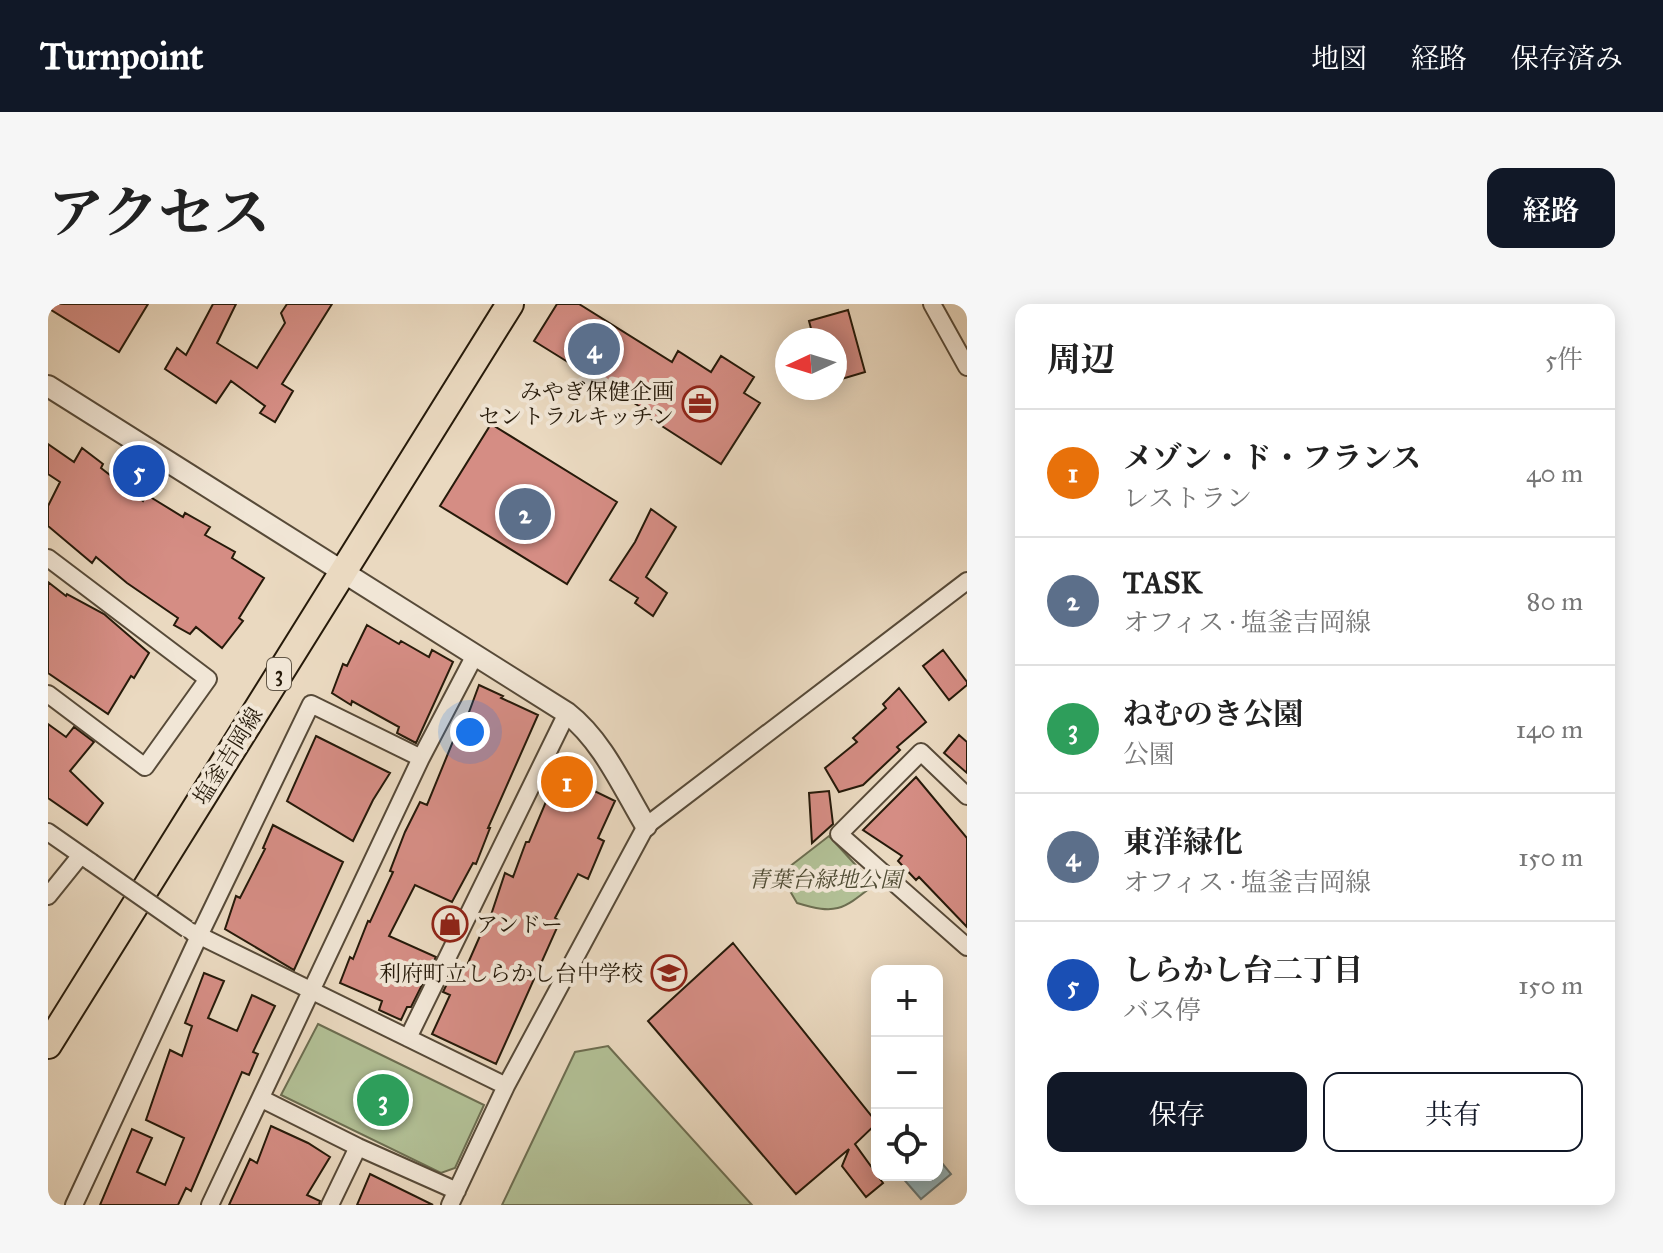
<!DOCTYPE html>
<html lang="ja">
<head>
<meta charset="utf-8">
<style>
	body { margin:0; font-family:"IM FELL Great Primer","Noto Serif JP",serif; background:#f6f6f6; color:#222 }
	.controls { position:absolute; right:24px; bottom:24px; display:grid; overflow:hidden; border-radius:16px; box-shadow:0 4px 20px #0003 }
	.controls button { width:72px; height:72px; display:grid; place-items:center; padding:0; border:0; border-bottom:2px solid #e0e0e0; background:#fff; color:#222; font:40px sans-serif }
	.compass { position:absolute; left:727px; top:24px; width:72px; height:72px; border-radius:50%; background:#fff; box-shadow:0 4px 20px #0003; rotate:266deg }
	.you { position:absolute; left:422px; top:428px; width:28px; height:28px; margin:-20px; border:6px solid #fff; border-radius:50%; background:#1a73e8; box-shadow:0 0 0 12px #1a73e833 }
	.badge { display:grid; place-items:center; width:52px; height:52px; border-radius:50%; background:#111827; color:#fff; font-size:26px; font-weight:700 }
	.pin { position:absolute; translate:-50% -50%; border:4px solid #fff; box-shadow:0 2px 8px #0006 }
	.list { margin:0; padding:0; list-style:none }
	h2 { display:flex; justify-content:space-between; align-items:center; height:104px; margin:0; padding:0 32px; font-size:34px }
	h2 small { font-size:26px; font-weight:400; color:#767676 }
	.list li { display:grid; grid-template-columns:52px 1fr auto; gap:24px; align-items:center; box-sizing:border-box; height:128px; padding:0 32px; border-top:2px solid #e0e0e0 }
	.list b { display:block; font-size:30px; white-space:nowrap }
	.list p { margin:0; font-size:26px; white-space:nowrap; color:#767676 }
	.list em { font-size:26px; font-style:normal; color:#767676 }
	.actions { display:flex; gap:16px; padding:24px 32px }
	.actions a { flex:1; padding:18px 0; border:2px solid #111827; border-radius:16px; text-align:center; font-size:28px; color:#111827 }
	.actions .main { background:#111827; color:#fff }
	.icon { flex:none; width:44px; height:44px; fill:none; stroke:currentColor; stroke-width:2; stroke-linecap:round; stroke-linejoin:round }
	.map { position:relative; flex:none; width:919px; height:901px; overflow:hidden; border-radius:16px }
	header { display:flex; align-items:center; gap:48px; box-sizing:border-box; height:112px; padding:0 40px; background:#111827; color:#fff }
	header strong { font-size:38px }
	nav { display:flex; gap:44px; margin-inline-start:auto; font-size:28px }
	.intro { display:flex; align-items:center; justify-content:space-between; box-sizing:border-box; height:192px; padding:0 48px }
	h1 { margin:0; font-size:56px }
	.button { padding:20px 36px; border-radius:16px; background:#111827; color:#fff; font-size:28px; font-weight:700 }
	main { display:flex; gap:48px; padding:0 48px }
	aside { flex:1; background:#fff; border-radius:16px; box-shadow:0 4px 20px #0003 }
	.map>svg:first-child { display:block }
	.green { fill:#b2c096; stroke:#6c6d50; stroke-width:2 }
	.water { fill:#9bb8bc; stroke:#6c7975; stroke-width:2 }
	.building { fill:#d58d84; stroke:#261a0a; stroke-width:2 }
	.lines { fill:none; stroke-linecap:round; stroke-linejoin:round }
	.minor-casing { stroke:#574a38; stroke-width:20 }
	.tertiary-casing { stroke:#574a38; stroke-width:24 }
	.primary-casing { stroke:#261a0a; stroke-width:30 }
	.minor { stroke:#f1e6d6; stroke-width:16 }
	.tertiary { stroke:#f1e6d6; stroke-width:20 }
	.primary { stroke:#ead9c0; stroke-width:26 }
	.minor-bridge-casing { stroke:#574a38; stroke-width:20; stroke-linecap:butt }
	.minor-bridge { stroke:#f1e6d6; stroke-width:16 }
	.labels { text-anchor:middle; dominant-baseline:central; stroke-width:8; stroke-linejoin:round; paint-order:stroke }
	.shield { fill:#f1e6d6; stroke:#635747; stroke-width:2 }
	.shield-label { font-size:20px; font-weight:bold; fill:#261a0a }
	.poi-label { font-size:22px; fill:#261a0a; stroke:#f1e6d6; text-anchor:end }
	.street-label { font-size:22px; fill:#261a0a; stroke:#f1e6d6 }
	.park-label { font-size:22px; font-style:italic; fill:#504c34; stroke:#f1e6d6 }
</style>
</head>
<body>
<header>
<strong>Turnpoint</strong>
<nav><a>地図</a><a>経路</a><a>保存済み</a></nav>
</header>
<div class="intro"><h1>アクセス</h1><a class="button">経路</a></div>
<main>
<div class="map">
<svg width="919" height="901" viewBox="0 0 919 901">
	<rect width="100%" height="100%" fill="#ead9c0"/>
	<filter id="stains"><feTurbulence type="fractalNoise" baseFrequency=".0025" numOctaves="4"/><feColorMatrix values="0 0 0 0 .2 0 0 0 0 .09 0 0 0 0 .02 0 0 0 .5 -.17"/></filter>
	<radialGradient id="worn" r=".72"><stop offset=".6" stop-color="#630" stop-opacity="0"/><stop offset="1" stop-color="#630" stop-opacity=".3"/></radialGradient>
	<path class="green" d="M781 532 826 581C794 606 789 611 749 599L732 570Z
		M270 720 436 801 407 864 393 869 233 791Z
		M560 742 704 901H454L527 748Z"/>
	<path class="water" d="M889 853 903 870 873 895 852 871H889Z"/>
	<path class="building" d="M0 0H100L71 48 0 4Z
		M165 0H188L169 39 209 64 237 19 233 9 239 0H284L234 80 245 87 227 118 212 109 217 102 183 77 168 99 117 65 129 44 138 51Z
		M509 0H531L624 58 630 47 663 68 673 52 706 73 696 89 712 99 673 160 592 108 594 104 486 37Z
		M800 6 817 68 787 77V36H766L761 17Z
		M443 120 569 198 519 280 392 202Z
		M0 140 26 158 34 144 55 160 53 164 95 197 99 191 135 213 137 209 162 223 157 231 187 248 184 254 216 274 191 314 195 317 174 344 148 323 142 330 126 321 130 314 79 279 48 253 44 259 0 222V202L12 178 0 170Z
		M603 205 628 223 598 273 619 289 605 312 587 299 590 294 562 276 587 238Z
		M0 278 18 292 19 290 56 310 101 349 86 374 83 372 60 410 0 369Z
		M319 321 351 340 353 337 381 353 384 346 405 358 368 439 349 429 351 423 304 397 303 401 284 389 295 360 299 362Z
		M895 346 919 378V381L901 396 875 362Z
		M431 381 455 392 453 394 490 411 440 524H442L428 560 425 559 404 598 367 581 341 632 388 653 363 703H359L353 716 331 706 334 697 292 679 302 653 305 655 320 617 322 618 345 568 342 567 357 528 372 498 379 501 410 425 414 427Z
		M851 384 878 418 849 443 852 446 815 481 791 488 777 464 809 438 805 434 838 404 835 400Z
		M0 420 18 433 26 423 46 438 22 467 55 499 39 521 0 494Z
		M911 431 919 438V469L896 449Z
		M268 432 342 469 325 496 305 537 239 497Z
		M509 462 537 474 534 481 567 497 550 534 556 537 540 575 530 570 507 614 512 617 448 760 384 730 402 691 395 688 408 661 417 666 435 625 438 626 457 569 465 573 478 538H481L500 493Z
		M868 473 919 534V623L871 573 868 576 850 557 854 552 815 526Z
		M781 487 785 520 764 539 761 489Z
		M225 521 295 558 246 666 177 625 188 592 192 594 217 545 215 544Z
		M685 639 829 819 807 840 835 879 818 893 794 862 801 845 748 890 600 717Z
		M156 669 176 677 160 714 189 727 204 691 227 702 205 748 210 750 201 771 194 768 143 887 138 884 130 901H52L84 825 104 834 89 868 117 881 136 834 98 816 122 746 134 752 144 722 137 719Z
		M223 822 260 839 282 853 259 891 272 897 271 901H181L202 855 209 859Z
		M322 870 385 901H309Z"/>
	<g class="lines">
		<defs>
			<path id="minor" d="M884 0 919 63
				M0 254 160 375 97 463 0 390
				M919 492 873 448 791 530 919 643
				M0 528 43 558
				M0 592 33 551
				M144 628 458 782
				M360 734 519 409
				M214 795 310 843 409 887
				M26 901 151 632 263 400 373 454
				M162 901 373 454 427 351
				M282 901 310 843
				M402 901 458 782 598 522 919 277"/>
			<path id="tertiary" d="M0 82 519 409C555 437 575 484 598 522"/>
			<path id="primary" d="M0 741 462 0"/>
		</defs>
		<use href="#minor" class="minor-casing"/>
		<use href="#tertiary" class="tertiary-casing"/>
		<use href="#primary" class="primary-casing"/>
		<use href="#minor" class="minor"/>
		<use href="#tertiary" class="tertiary"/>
		<use href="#primary" class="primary"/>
		<defs>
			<path id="minor-bridge" d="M43 558 139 625"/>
		</defs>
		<use href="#minor-bridge" class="minor-bridge-casing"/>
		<use href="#minor-bridge" class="minor-bridge"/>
	</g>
	<defs>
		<symbol id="office-ring" viewBox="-11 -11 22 22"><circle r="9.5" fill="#f1e6d6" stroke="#8f2418" stroke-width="1.5"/><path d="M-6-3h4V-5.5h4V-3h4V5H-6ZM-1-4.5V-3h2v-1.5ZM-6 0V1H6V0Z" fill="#8f2418"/></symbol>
		<symbol id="shop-ring" viewBox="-11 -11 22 22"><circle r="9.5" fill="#f1e6d6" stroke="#8f2418" stroke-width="1.5"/><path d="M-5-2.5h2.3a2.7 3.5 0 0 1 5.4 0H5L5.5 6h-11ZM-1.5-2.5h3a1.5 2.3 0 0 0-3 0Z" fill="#8f2418"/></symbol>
		<symbol id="school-ring" viewBox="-11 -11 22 22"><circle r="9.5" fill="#f1e6d6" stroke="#8f2418" stroke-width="1.5"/><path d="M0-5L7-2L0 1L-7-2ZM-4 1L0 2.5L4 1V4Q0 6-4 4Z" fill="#8f2418"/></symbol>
	</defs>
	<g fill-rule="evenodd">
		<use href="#office-ring" x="632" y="80" width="40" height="40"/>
		<use href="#shop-ring" x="382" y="600" width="40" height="40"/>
		<use href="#school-ring" x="601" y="649" width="40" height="40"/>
	</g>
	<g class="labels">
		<rect class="shield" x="219" y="354" width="24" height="32" rx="6"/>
		<g class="shield-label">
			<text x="231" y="370">3</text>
		</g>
		<g class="poi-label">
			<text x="626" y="87">みやぎ保健企画<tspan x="626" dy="25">セントラルキッチン</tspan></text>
			<text x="428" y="620" text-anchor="start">アンドー</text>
			<text x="595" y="669">利府町立しらかし台中学校</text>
		</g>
		<g class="street-label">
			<text transform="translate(180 452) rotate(-58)">塩釜吉岡線</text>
		</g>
		<g class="park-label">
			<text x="777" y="575">青葉台緑地公園</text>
		</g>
	</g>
	<rect width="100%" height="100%" filter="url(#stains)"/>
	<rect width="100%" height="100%" fill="url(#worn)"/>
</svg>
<div class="controls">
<button>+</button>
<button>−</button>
<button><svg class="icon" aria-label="locate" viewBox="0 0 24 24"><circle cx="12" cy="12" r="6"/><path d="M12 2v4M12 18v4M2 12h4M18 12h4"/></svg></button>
</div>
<svg class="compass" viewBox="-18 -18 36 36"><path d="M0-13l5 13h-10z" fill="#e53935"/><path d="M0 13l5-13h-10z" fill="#767676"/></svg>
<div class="you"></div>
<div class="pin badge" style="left:519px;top:478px;background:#e8710a">1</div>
<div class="pin badge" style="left:477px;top:210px;background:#5c6f8a">2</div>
<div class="pin badge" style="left:335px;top:796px;background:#2e9e5b">3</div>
<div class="pin badge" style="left:546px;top:45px;background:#5c6f8a">4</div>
<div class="pin badge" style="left:91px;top:167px;background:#1a4fb4">5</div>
</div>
<aside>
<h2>周辺<small>5件</small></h2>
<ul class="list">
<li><span class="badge" style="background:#e8710a">1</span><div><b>メゾン・ド・フランス</b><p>レストラン</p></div><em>40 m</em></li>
<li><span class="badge" style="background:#5c6f8a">2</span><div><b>TASK</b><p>オフィス · 塩釜吉岡線</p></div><em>80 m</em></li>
<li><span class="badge" style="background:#2e9e5b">3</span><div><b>ねむのき公園</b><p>公園</p></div><em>140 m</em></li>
<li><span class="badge" style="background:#5c6f8a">4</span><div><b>東洋緑化</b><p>オフィス · 塩釜吉岡線</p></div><em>150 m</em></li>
<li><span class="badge" style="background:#1a4fb4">5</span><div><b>しらかし台二丁目</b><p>バス停</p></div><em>150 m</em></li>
</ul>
<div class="actions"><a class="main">保存</a><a>共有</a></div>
</aside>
</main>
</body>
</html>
